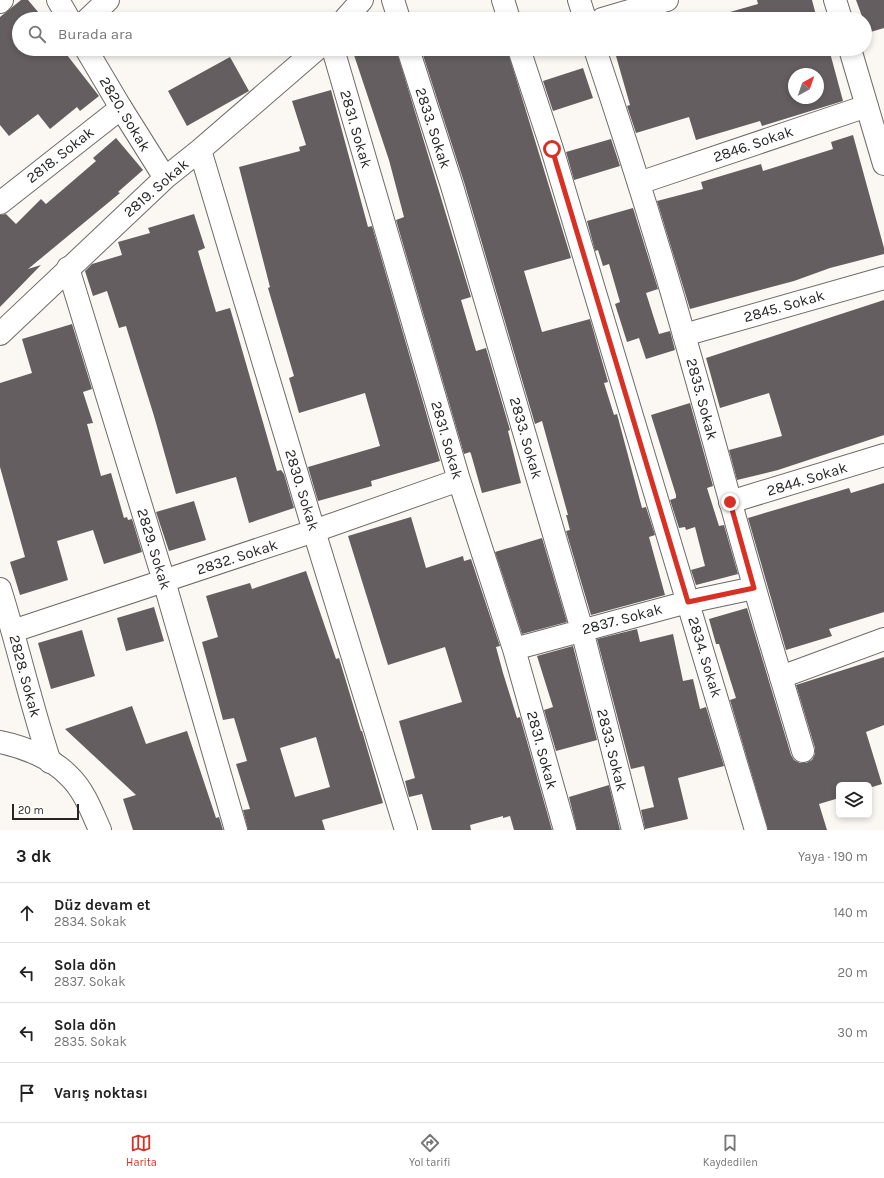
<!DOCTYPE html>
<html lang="tr">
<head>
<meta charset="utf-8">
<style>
	body { margin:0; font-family:Karla,sans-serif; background:#f6f6f6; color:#222 }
	.controls { position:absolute; right:12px; bottom:12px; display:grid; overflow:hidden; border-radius:6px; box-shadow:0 2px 6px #0003 }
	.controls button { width:36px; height:36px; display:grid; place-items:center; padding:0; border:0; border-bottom:1px solid #e0e0e0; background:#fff; color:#222; font:20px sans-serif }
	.compass { position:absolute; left:788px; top:68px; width:36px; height:36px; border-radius:50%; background:#fff; box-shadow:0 2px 6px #0003; rotate:40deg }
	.scale { position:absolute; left:12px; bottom:10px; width:67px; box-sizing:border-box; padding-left:4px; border:2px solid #282625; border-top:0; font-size:11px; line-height:14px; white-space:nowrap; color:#282625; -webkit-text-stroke:3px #fff; paint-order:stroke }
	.stop { position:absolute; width:12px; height:12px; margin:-9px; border:3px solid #d93025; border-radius:50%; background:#fff }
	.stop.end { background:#d93025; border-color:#fff; box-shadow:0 1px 4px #0008 }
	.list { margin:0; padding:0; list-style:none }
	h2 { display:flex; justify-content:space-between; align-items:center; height:52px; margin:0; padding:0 16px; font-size:17px }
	h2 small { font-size:13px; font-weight:400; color:#767676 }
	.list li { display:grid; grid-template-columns:26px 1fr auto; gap:12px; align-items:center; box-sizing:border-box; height:60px; padding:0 16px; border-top:1px solid #e0e0e0 }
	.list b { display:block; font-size:15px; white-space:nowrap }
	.list p { margin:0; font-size:13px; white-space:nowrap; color:#767676 }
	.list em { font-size:13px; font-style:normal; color:#767676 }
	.icon { flex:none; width:22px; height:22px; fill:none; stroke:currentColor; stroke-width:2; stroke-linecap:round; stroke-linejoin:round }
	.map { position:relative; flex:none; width:884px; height:830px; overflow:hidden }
	.search { position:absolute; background:#fff; box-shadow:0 2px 6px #0003; left:12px; right:12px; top:12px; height:44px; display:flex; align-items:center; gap:10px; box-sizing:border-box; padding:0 14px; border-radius:22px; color:#767676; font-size:15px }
	.sheet { height:292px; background:#fff }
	nav { display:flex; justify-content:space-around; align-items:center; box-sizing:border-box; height:56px; border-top:1px solid #e0e0e0; background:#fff; font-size:11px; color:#767676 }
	nav a { display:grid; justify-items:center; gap:2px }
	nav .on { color:#d93025 }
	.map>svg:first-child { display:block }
	.building { fill:#645e60; fill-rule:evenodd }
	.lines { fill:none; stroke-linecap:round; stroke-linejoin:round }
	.street-casing { stroke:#6f6b68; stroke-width:24 }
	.secondary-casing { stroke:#6f6b68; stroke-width:24 }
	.street { stroke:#fff; stroke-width:22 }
	.secondary { stroke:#fff; stroke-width:22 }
	.route { stroke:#d93025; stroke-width:5 }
	.labels { text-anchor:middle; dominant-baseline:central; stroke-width:4; stroke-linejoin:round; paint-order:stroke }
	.street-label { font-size:15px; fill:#282625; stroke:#fff }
</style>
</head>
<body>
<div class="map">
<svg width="884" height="830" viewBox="0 0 884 830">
	<rect width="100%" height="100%" fill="#fbf7f3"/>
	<path class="building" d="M21 0H28L44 19H19V49H68L70 52 67 55 99 96 80 111 77 107 50 129 38 114 9 136 0 125V17Z
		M757 0H812L817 19H696L715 13 716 16 758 4Z
		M856 0H884V28L867 33 865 19H863Z
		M352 49H396L471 297 461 300 476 351 486 348 510 430 508 431 521 483 482 493 471 454 470 452 464 454 396 220 404 217 389 160Z
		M421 49H507L571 258 524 271 542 332 590 319 608 382 604 383 614 415 617 414 642 508 646 507 655 535 649 537 665 595 591 615 566 531 570 530 566 515H568L542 421 535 424 464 182Z
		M614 49H829L843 101 762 126 760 121 696 140 689 117 636 133 627 106 630 105ZM794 74H818V98H794Z
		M230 57 249 91 187 126 168 91Z
		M583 68 593 98 553 111 543 81Z
		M331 90 368 227 372 226 440 461 371 481 372 486 318 501 308 467 380 446 365 393 299 413 289 378 294 376 268 288 270 287 239 167 300 151 299 147 306 145 292 101Z
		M853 135 884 248V254L830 268 794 281 690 309 657 201 703 189 701 182 761 164 763 171 833 149 831 142Z
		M116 138 143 170 118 192 120 193 28 269 41 265 0 307V215L6 214 16 224 41 199 46 204 96 161 93 158Z
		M611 139 620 166 574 180 566 152Z
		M633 208 658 289 646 293 659 334 670 331 675 350 646 359 639 338 627 342 615 304 620 302 609 264 603 266 598 250 595 251 587 221Z
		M194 214 205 248 198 251 216 312 230 308 277 471 281 470 284 474 294 508 249 523 236 477 176 494 154 416 126 326 119 328 107 291 93 296 85 271 92 264 122 255 118 242 150 233 148 228Z
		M884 300V435L778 470 737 480 729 450 782 436 769 393 720 408 706 358Z
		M72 324 92 389 83 392 93 423 87 424 101 476 111 473 124 518 127 517 128 520 132 519 142 552 104 564 93 530 57 541 68 580 20 595 10 562 25 557 0 467V383L32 373 22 339Z
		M690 403 713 486 707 488 719 526 724 525 738 574 696 585 691 570 705 566 695 527 686 530 685 527 679 528 670 500 676 498V495L651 415Z
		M884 483V612L829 629 832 636 786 650 748 518 849 488 851 493Z
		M194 501 206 540 169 551 156 512Z
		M411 517 426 568 463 556 464 561 471 559 500 646 496 647 503 673 517 718 520 717 552 830H514L510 816 503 818V816L470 825 471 830H432L422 794 409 797 405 781 415 778 399 721 462 702 445 647 388 665 348 536Z
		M542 538 567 622 522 634 495 552Z
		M306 571 336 659 339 658 361 731H362L383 803 322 820 325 830H248L243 810 250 809 236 764 247 761 234 718 223 720 202 642 218 637 206 596 250 583 252 589ZM316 737 330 787 295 797 280 748Z
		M154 607 164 641 126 651 117 618Z
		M747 608 791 755 794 760 800 763H806L812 760 815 754V748L796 685 884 657V725L866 732 882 784 869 788V785H839V798L819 804 827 830H768L730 700 736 698 719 644H716L709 619Z
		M637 629 640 642 673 634 683 681 693 679 700 709 706 707 724 766 678 778 688 819 645 829 641 810 654 807 644 766 631 769 597 639Z
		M82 630 95 676 51 689 38 643Z
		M573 646 597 740 556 751 544 710 553 707 537 656Z
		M132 706 146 744 187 731 216 818 219 817 223 830H133L123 799 136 795 65 729Z
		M609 785 620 830H577L569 797Z"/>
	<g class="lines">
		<defs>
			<path id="street" d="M393 0 399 19
				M503 0 509 19
				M835 0 841 19
				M0 2 2 0
				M88 19 108 0
				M602 19 667 0
				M333 49 459 480 514 649 565 830
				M408 49 452 186 582 630 633 830
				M519 49 552 149 756 830
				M850 49 884 164
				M639 183 867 106
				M0 203 121 108
				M68 268 164 581 236 830
				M684 335 884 278
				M730 502 884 455
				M0 589C18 646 31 705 50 762
				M13 631 314 531 459 480
				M514 649 688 602 754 588
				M781 677 803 751"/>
			<path id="secondary" d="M58 0 69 19
				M579 0 585 19
				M345 19 362 0
				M86 49 121 108 165 178
				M595 49C627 144 657 239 684 335 717 449 746 564 781 677L884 639
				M200 150 314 531 406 830
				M0 334 165 178 200 150 317 49
				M0 742C24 747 52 758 69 776 84 790 92 812 100 830"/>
		</defs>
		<use href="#street" class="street-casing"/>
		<use href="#secondary" class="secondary-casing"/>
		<use href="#street" class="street"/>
		<use href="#secondary" class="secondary"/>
	</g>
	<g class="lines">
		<path class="route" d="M552 149 688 602 754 588 730 502"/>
	</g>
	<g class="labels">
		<g class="street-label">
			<text transform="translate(125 114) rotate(59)">2820. Sokak</text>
			<text transform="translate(433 128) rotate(72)">2833. Sokak</text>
			<text transform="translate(356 129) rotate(74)">2831. Sokak</text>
			<text transform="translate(753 144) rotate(-19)">2846. Sokak</text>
			<text transform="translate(60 155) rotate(-38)">2818. Sokak</text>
			<text transform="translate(156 188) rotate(-41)">2819. Sokak</text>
			<text transform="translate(784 306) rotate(-16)">2845. Sokak</text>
			<text transform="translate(702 399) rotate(75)">2835. Sokak</text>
			<text transform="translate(526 438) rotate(74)">2833. Sokak</text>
			<text transform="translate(447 440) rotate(74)">2831. Sokak</text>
			<text transform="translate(807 479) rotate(-17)">2844. Sokak</text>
			<text transform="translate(302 490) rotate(73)">2830. Sokak</text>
			<text transform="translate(154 549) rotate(73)">2829. Sokak</text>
			<text transform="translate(237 557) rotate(-18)">2832. Sokak</text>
			<text transform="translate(622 619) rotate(-15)">2837. Sokak</text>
			<text transform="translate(705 657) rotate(73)">2834. Sokak</text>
			<text transform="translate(25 676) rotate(75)">2828. Sokak</text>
			<text transform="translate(542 750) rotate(75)">2831. Sokak</text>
			<text transform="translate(612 750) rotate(76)">2833. Sokak</text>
		</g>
	</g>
</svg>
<div class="controls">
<button><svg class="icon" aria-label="layers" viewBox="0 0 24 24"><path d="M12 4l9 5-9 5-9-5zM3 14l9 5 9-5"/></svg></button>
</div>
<svg class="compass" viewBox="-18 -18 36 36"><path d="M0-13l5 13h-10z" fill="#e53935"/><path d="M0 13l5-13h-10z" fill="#767676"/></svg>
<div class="scale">20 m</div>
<div class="stop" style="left:552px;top:149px"></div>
<div class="stop end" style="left:730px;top:502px"></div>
<div class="search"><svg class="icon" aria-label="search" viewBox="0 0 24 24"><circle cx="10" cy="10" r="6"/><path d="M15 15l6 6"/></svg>Burada ara</div>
</div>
<section class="sheet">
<h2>3 dk<small>Yaya · 190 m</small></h2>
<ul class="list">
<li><svg class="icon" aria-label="ahead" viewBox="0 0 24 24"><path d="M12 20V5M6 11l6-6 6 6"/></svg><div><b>Düz devam et</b><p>2834. Sokak</p></div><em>140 m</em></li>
<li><svg class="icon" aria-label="left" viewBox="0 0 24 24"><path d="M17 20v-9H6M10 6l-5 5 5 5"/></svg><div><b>Sola dön</b><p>2837. Sokak</p></div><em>20 m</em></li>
<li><svg class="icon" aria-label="left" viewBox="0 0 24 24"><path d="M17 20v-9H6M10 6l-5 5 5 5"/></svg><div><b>Sola dön</b><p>2835. Sokak</p></div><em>30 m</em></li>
<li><svg class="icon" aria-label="arrive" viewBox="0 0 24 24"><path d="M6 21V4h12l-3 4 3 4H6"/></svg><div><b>Varış noktası</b></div></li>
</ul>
</section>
<nav>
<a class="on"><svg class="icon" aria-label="map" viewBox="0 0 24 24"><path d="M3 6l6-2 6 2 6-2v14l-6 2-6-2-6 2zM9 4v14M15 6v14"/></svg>Harita</a>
<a><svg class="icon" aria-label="directions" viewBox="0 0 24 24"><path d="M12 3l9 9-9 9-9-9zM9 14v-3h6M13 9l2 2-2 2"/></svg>Yol tarifi</a>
<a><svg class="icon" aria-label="saved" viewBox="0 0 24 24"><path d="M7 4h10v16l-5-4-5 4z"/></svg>Kaydedilen</a>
</nav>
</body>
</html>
